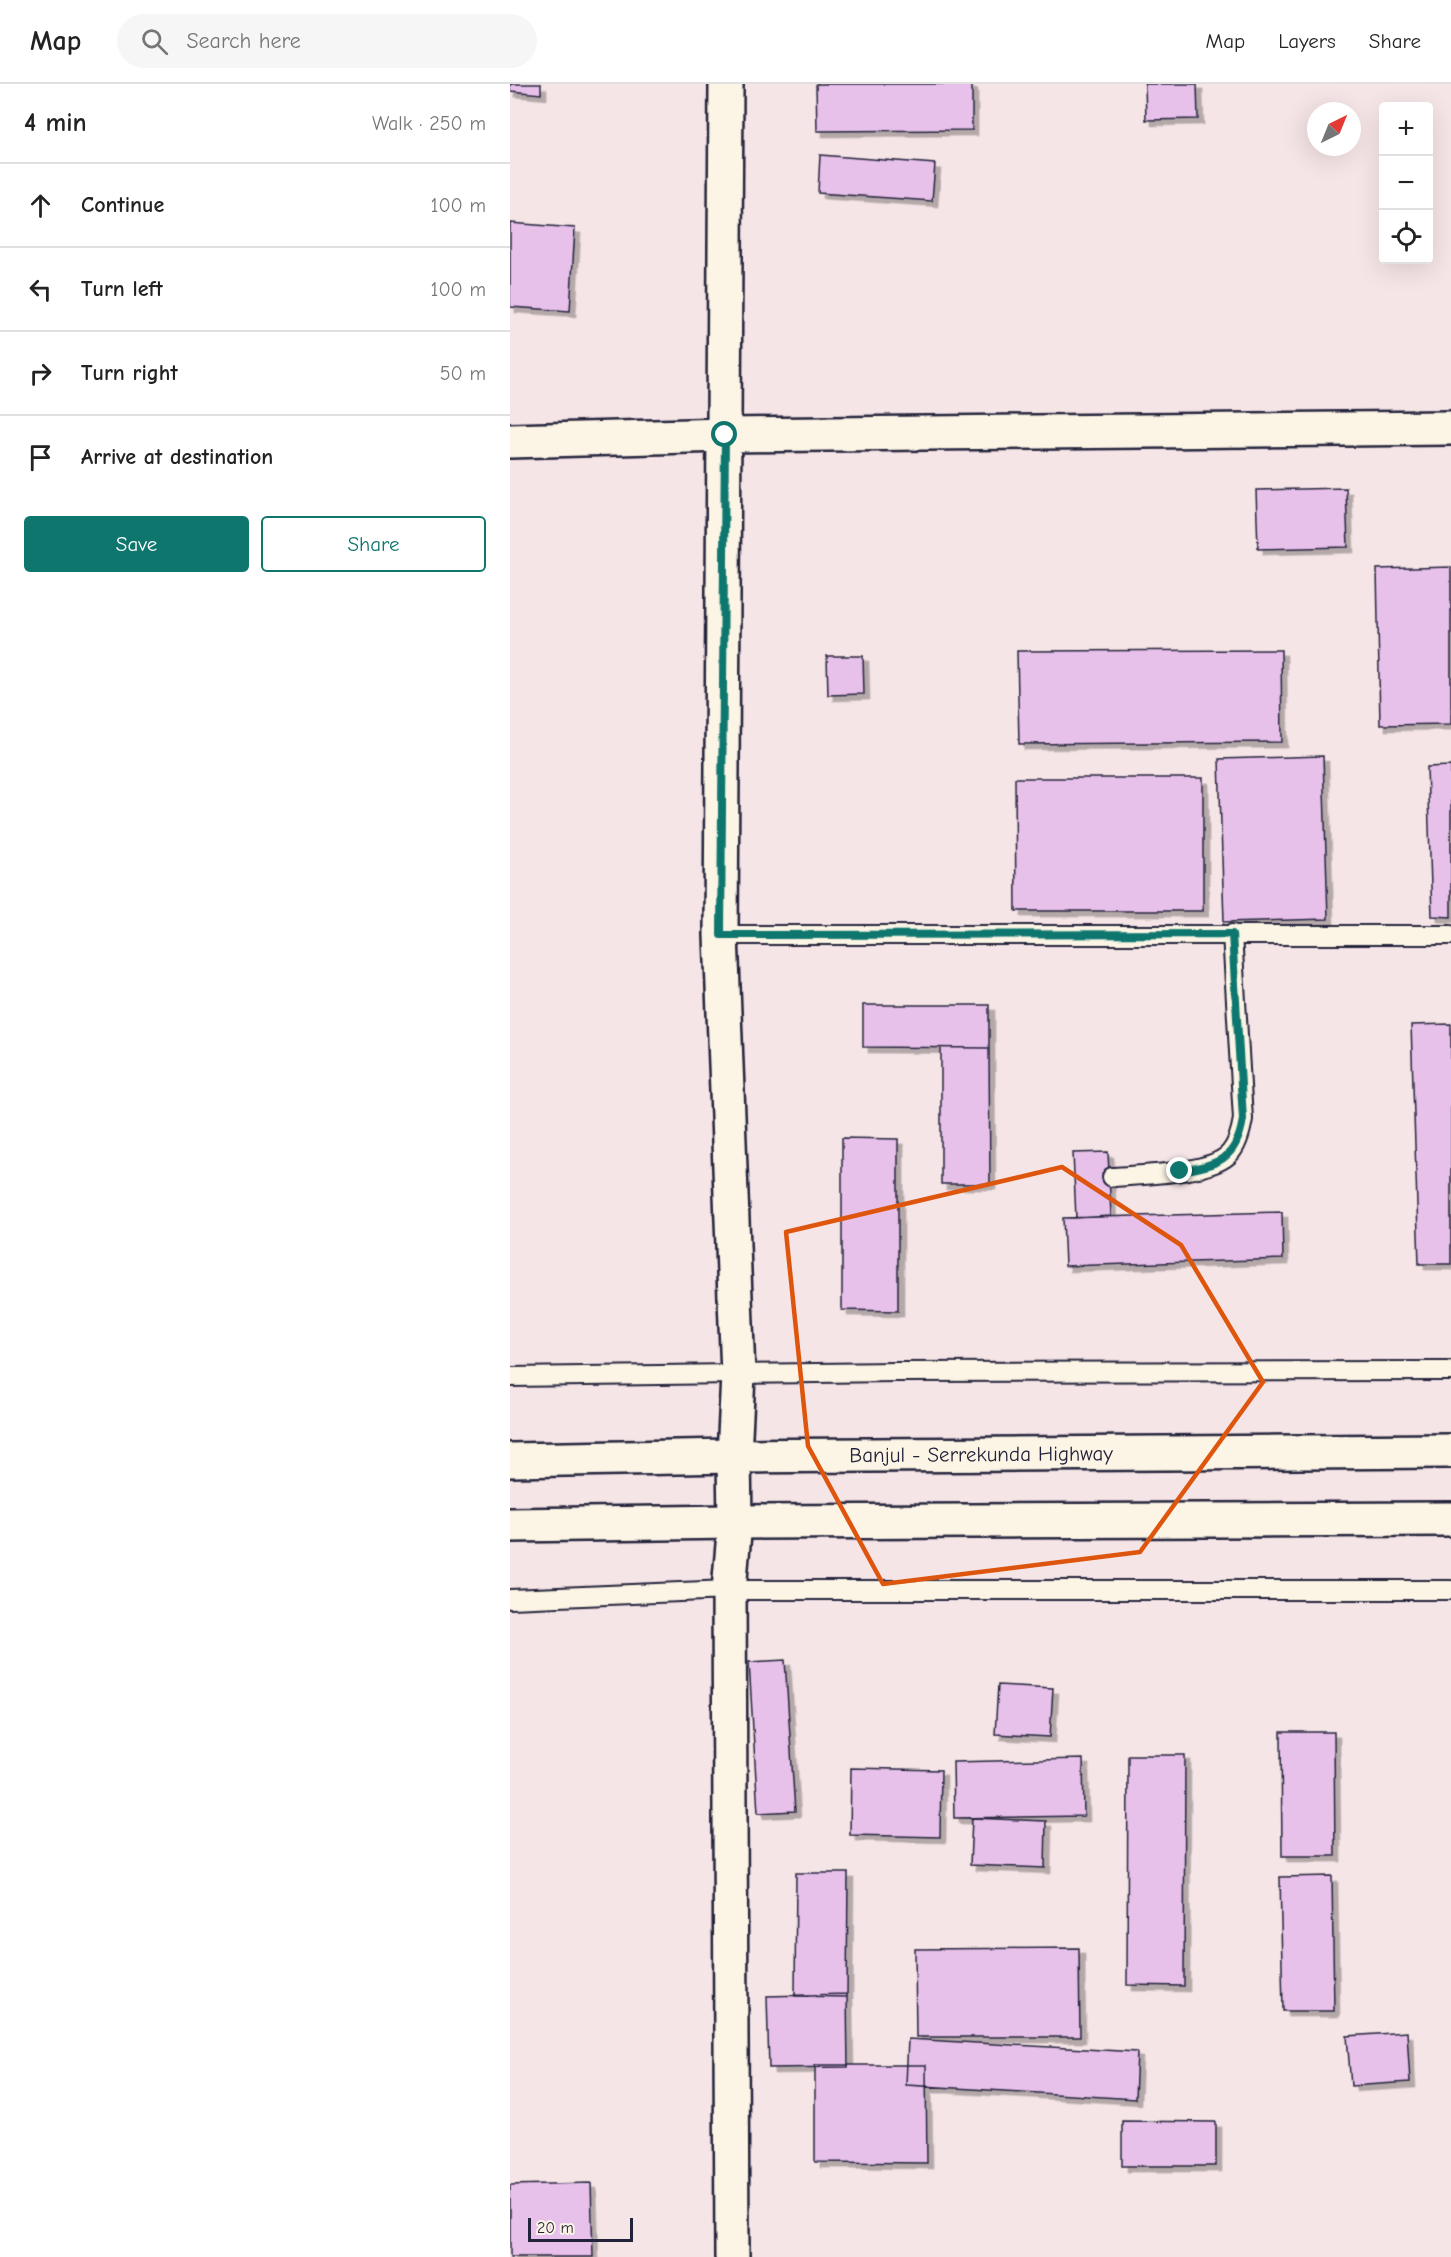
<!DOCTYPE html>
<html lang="en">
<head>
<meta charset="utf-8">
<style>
	body { margin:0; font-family:"Comic Neue",sans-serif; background:#f6f6f6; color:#222 }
	.controls { position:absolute; right:18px; top:18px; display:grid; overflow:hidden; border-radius:6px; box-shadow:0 6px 24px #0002 }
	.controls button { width:54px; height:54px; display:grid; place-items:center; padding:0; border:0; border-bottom:2px solid #e0e0e0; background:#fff; color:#222; font:30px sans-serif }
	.compass { position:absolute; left:797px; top:18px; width:54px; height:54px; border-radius:50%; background:#fff; box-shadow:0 6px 24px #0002; rotate:43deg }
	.scale { position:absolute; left:18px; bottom:15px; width:105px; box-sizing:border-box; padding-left:6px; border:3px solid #22223b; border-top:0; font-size:16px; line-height:21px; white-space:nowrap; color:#22223b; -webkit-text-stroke:4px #fcf5e5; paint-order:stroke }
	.stop { position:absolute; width:18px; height:18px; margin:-14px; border:4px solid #0f766e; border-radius:50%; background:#fff }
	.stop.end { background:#0f766e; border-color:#fff; box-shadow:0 2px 6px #0008 }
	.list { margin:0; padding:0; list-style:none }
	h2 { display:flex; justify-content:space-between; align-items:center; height:78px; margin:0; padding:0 24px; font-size:26px }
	h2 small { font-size:20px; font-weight:400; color:#767676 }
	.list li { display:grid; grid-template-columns:39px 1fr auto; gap:18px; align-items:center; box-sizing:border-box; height:84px; padding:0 24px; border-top:2px solid #e0e0e0 }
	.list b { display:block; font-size:22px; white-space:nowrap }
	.list em { font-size:20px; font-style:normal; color:#767676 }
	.actions { display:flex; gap:12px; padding:18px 24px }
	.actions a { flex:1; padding:14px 0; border:2px solid #0f766e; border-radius:6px; text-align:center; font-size:21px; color:#0f766e }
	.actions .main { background:#0f766e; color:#fff }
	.icon { flex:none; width:33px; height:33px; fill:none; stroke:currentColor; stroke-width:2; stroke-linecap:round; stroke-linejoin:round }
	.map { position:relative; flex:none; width:941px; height:2173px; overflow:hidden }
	header { display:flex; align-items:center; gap:36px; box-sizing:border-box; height:84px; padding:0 30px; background:#fff; border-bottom:2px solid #e0e0e0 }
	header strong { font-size:28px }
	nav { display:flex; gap:33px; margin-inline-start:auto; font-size:21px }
	.search { width:420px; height:54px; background:#f6f6f6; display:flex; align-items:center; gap:15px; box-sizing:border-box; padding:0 21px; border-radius:33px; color:#767676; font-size:22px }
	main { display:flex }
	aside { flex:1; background:#fff }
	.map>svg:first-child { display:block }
	.building { fill:#e8c1ea; stroke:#22223b; stroke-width:1.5; filter:url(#shadow) }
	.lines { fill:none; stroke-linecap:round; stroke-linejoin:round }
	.lane-casing { stroke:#22223b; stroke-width:22 }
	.street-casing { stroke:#22223b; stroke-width:38 }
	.secondary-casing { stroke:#22223b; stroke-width:38 }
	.highway-casing { stroke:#22223b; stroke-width:38 }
	.lane { stroke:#fcf5e5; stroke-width:18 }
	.street { stroke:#fcf5e5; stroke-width:33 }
	.secondary { stroke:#fcf5e5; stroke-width:33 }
	.highway { stroke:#fcf5e5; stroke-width:33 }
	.route { stroke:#0f766e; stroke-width:8 }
	.marked { fill:none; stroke:#de560e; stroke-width:4.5; stroke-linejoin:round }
	.labels { text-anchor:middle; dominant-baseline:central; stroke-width:6; stroke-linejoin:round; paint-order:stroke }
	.street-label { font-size:21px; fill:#22223b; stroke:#fcf5e5 }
</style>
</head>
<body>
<header>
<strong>Map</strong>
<div class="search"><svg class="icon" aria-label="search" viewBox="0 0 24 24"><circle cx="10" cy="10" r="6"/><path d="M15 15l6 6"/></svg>Search here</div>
<nav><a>Map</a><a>Layers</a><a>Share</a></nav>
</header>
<main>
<aside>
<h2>4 min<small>Walk · 250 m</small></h2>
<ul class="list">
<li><svg class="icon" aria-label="ahead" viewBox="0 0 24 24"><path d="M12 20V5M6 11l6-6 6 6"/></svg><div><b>Continue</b></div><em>100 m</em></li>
<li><svg class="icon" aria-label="left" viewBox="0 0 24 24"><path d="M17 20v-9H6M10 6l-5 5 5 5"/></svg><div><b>Turn left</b></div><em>100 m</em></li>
<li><svg class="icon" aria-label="right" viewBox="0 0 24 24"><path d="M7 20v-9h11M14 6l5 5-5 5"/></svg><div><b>Turn right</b></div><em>50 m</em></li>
<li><svg class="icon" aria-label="arrive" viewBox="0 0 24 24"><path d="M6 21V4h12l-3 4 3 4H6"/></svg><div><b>Arrive at destination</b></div></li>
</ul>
<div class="actions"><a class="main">Save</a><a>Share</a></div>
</aside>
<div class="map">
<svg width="941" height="2173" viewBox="0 0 941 2173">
	<defs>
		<filter id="shadow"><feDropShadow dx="5.5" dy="5.5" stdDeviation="0" flood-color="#0004"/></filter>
	</defs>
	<rect width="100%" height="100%" fill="#f6e5e6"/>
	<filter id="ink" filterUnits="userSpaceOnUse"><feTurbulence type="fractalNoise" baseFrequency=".0167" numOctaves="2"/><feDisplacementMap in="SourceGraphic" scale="12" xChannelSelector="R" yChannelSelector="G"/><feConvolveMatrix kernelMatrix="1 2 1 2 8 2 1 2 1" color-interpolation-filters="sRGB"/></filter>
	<g filter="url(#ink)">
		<path class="building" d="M0 0H31V10L0 7Z
			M306 0H462V46L307 47Z
			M635 0H687L688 35 636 36Z
			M310 71 425 80 422 117 308 109Z
			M0 139 65 144 60 227 0 223Z
			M836 404 838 463 748 465 746 406Z
			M941 483V640L870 641 867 485Z
			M771 566 772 658 509 660 507 567Z
			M317 572H353L354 610 318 611Z
			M813 672 818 835 714 838 709 675Z
			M941 682V833L922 832 917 683Z
			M505 694H693V827H506Z
			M353 921H479V964L353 963Z
			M941 940V1180H909L901 941Z
			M431 964H479L480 1100H431Z
			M332 1054 388 1055V1227L332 1226Z
			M598 1068 601 1132 566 1134 563 1069Z
			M772 1128 773 1175 555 1182 553 1134Z
			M275 1576 285 1727 248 1729 239 1578Z
			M488 1601 543 1604 540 1653 485 1650Z
			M771 1648H824L825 1772H772Z
			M618 1671H675L674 1902 617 1901Z
			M573 1675 574 1732 444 1734 443 1678Z
			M341 1684 431 1686 430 1753 340 1751Z
			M462 1734 536 1737 535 1784 460 1781Z
			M286 1789H338L337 1913 285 1912Z
			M822 1792 824 1927H773L770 1793Z
			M569 1864 570 1953H406L405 1865Z
			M337 1910 338 1983 259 1984 257 1912Z
			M897 1948 900 1998 841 2002 837 1952Z
			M398 1955 627 1968 625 2015 396 2001Z
			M305 1981H416L417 2079 305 2078Z
			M612 2037 706 2038V2082H612Z
			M81 2099 83 2173H0V2101Z"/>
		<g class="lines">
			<defs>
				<path id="lane" d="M211 851H941
					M602 1093C628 1091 703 1090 720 1069 728 1060 731 1047 733 1035L722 850
					M0 1293 386 1288 941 1287
					M0 1515 219 1506H941"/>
				<path id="street" d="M0 357 215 351 941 344
					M222 2173 219 1506 225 1438"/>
				<path id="secondary" d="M216 0 211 851 228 1291 224 1372 225 1438"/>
				<g id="highway">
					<path id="s1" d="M0 1376 224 1372 941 1367"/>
					<path d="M0 1441 225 1438 941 1435"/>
				</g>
			</defs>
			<use href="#lane" class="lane-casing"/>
			<use href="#street" class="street-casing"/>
			<use href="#secondary" class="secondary-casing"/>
			<use href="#highway" class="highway-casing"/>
			<use href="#lane" class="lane"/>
			<use href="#street" class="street"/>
			<use href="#secondary" class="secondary"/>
			<use href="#highway" class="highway"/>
		</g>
	</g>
	<g class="lines" filter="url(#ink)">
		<path class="route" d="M215 351 211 851 722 850 733 1035C727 1076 707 1081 670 1087"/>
	</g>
	<path class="marked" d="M552 1083 671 1161 753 1298 630 1468 373 1500 298 1362 276 1148Z"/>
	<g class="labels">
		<g class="street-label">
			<text stroke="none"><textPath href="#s1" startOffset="471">Banjul - Serrekunda Highway</textPath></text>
		</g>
	</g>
</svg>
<div class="controls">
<button>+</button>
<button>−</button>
<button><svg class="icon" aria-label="locate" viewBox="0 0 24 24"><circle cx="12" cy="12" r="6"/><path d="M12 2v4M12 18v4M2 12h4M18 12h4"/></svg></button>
</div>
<svg class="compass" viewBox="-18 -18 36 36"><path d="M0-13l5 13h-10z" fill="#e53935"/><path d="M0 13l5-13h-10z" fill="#767676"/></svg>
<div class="scale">20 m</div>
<div class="stop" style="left:215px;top:351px"></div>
<div class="stop end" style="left:670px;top:1087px"></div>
</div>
</main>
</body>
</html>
